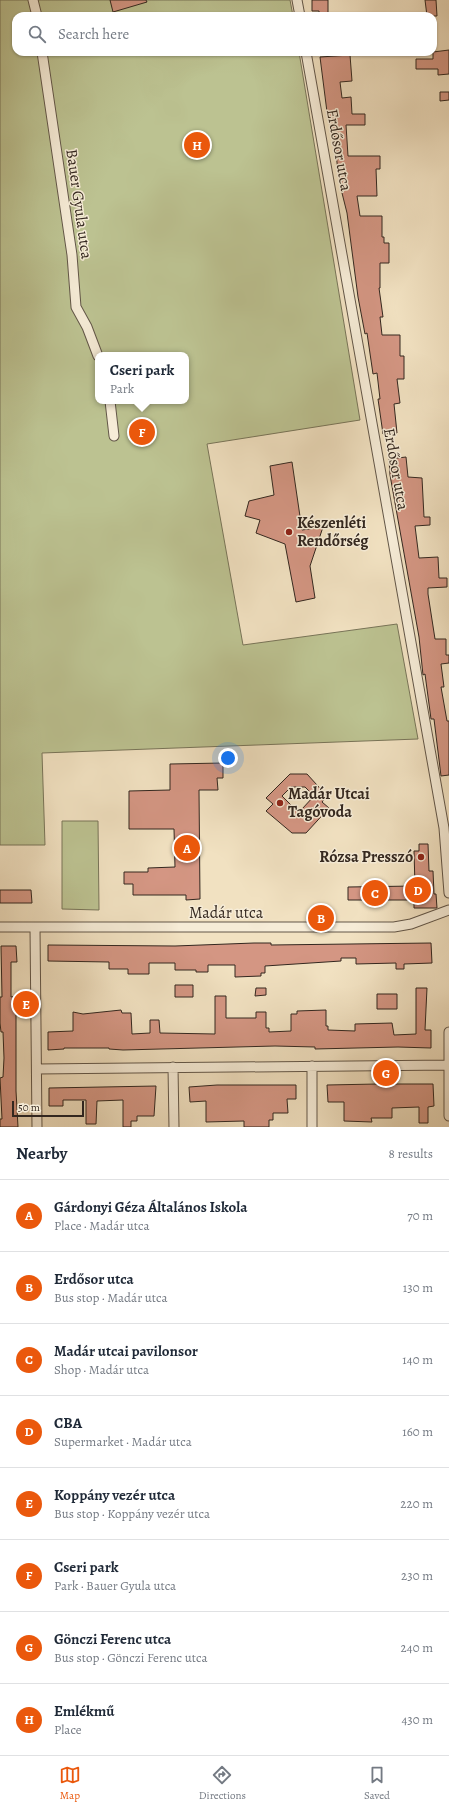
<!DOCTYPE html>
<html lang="en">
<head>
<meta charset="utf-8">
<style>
	body { margin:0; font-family:Alegreya,serif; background:#f2f2f3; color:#1f2937 }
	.scale { position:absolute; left:12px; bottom:10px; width:72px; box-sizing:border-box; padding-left:4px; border:2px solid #33271f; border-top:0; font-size:11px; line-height:14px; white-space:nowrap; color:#33271f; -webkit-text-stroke:3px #f6ecd7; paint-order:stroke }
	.you { position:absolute; left:228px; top:758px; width:14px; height:14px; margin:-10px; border:3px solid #fff; border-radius:50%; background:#1a73e8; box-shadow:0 0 0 6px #1a73e833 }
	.badge { display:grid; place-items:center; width:26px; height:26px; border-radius:50%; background:#ea580c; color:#fff; font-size:13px; font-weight:700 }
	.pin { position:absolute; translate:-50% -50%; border:2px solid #fff; box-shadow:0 1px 4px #0006 }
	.popup { position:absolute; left:95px; top:352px; width:94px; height:52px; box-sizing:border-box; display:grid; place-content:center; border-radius:8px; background:#fff; filter:drop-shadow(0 1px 3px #0005); font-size:13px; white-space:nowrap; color:#747a83 }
	.popup b { font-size:15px; color:#1f2937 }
	.popup::after { content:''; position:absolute; left:50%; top:100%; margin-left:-8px; border:8px solid transparent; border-top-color:#fff }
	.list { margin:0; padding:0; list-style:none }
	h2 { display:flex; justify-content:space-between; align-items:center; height:52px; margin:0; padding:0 16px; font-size:17px }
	h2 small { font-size:13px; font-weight:400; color:#747a83 }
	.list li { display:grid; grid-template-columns:26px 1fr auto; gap:12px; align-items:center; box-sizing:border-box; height:72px; padding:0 16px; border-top:1px solid #e0e1e3 }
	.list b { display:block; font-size:15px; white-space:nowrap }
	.list p { margin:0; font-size:13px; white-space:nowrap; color:#747a83 }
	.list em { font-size:13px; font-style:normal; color:#747a83 }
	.icon { flex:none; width:22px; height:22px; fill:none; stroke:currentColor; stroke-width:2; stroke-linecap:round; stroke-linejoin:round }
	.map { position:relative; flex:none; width:449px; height:1127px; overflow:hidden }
	.search { position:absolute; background:#fff; box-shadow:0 1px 3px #0004; left:12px; right:12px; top:12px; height:44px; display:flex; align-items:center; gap:10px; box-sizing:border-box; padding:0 14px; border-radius:12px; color:#747a83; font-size:15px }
	.sheet { height:628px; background:#fff }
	nav { display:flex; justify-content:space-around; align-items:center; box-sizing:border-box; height:56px; border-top:1px solid #e0e1e3; background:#fff; font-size:11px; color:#747a83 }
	nav a { display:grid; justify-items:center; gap:2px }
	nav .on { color:#ea580c }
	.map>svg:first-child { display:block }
	.green { fill:#bcc291; stroke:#787458; fill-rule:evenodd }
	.building { fill:#d49683; stroke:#33271f; fill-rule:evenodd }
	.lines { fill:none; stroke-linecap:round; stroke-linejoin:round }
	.minor-casing { stroke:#625648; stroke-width:11 }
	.minor { stroke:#f6ecd7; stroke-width:9 }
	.poi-dot { fill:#8f2418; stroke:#f6ecd7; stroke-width:1.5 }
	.labels { text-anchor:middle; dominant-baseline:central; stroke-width:3; stroke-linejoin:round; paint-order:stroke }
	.street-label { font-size:16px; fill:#33271f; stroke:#f6ecd7 }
	.poi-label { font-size:16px; font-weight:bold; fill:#33271f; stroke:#f6ecd7; text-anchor:start }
</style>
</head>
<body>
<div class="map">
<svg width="449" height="1127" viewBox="0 0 449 1127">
	<rect width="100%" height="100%" fill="#f1e1c1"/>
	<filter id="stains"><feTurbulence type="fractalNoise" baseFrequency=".005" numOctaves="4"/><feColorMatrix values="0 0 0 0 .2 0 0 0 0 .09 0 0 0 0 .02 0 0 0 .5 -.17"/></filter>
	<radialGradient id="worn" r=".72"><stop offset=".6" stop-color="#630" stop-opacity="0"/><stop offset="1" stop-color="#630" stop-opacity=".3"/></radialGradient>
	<path class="green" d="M0 0H290L293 16H16V52H299L360 420 207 444 243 645 397 624 418 739 42 753 45 845H0ZM98 355H186V401H98Z
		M62 821H98L99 910 62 909Z"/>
	<path class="building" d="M110 0H146L147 2 113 12Z
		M312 0H328V16H319V11H312Z
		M425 0H436L437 16H427Z
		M449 50V74L438 75V69H416V59H433V52Z
		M350 55 352 81 340 82 342 98 351 97 352 114H365V125H346L348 156H380V169H376L377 196H357L360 216H382V237H384V243H389V263H380V288H379L383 317H380L382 335H400V356H404V379H397L400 403 394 404 397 433 383 434 378 399H380L377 373 373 374 367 333 365 334 358 297 347 213 342 193 340 173H338L334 131H331L329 112H327L320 57Z
		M440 92H449V100L440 101Z
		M406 457 408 477 422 478 424 517H430V525L415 526 419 558 438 557 439 578H447V587L428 588V594L435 639H446V655H449V663L441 664 444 687H441L447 721H449V775L441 776 434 719H431L425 674 423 675 419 637 390 475 389 459Z
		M292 462 302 530 323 527 310 566 315 598 296 602 285 544 256 533 260 520 245 516 249 501 274 495 270 466Z
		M223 763V778H217L218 790H199L200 899 186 900V895H133V884H124V872H148V868L175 867 174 829H129V791L170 790V764Z
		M290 774H307L327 796 322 802 329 808 306 833H292L266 811 273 804 266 798ZM291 787H305L314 796 302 809H295L282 796Z
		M419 844H428L429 871H433L434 894H436L437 908H414V900H348V887L415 886 414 851H419Z
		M0 890H31L32 903H0Z
		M254 943H271V945L431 943 432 963 404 964V969H396V963L356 964V958H341V961L265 966V973H261V976L235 977V965H208V972H196V970H175V963H149V974H128V969H109V962L48 961V945L175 946Z
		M1 946H16L17 962H11V997L16 996V1091L18 1127H0V1119H2L0 1078 3 1077 4 1058 3 1032H1L0 1023V997H2Z
		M175 985H193V997H175Z
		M256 988H266V995L255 996Z
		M416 988H427L425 1030H431V1048L398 1047 315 1049V1047L275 1046 123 1050 109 1049V1048H64V1049L48 1050V1032L73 1031V1012L83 1014 121 1010 122 1013H131L132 1034 150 1033V1020H159L160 1033 215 1034V996H226V1018H256V1012H266V1028H269V1032L291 1031V1014H297V1011L326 1010V1026H328V1030L355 1031V1024L392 1023 394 1035 416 1034Z
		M377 994H397V1009H377Z
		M377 1084H433L434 1106 428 1107V1123H419V1107L392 1108V1118H371L372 1122 344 1121V1102H328L327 1085Z
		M217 1085H296V1099H287L288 1113H273V1120H269V1127H244V1121L206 1122V1101L190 1102 189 1087Z
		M156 1086 154 1116H137V1121H131V1127H123V1100L97 1101 96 1124H86V1100H63V1106H49V1088Z"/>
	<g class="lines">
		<defs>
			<path id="minor" d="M33 0 37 16
				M297 0 300 16
				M42 52 72 255 76 307 87 327 98 356
				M306 52 444 828 449 893
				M110 401 114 436
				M0 927H394L411 924 449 910
				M35 928 37 1127
				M449 1032V1116
				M312 1066V1127
				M173 1067 174 1127
				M37 1069 449 1065"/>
		</defs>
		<use href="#minor" class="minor-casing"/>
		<use href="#minor" class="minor"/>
	</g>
	<g class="poi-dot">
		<circle cx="289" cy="532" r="4"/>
		<circle cx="280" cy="803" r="4"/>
		<circle cx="421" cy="857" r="4"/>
	</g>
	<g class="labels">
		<g class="street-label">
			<text transform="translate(339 150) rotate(80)">Erdősor utca</text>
			<text transform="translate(79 204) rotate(82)">Bauer Gyula utca</text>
			<text transform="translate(396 469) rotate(80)">Erdősor utca</text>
			<text x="226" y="913">Madár utca</text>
		</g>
		<g class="poi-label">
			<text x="297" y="523">Készenléti<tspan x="297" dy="18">Rendőrség</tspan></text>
			<text x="288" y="794">Madár Utcai<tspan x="288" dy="18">Tagóvoda</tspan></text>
			<text x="413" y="857" text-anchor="end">Rózsa Presszó</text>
		</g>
	</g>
	<rect width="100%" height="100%" filter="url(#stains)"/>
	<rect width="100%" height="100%" fill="url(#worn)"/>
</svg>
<div class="scale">50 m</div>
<div class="you"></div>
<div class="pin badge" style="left:187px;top:848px">A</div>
<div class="pin badge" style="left:321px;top:918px">B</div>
<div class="pin badge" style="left:375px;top:893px">C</div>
<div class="pin badge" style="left:418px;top:890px">D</div>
<div class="pin badge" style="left:26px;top:1004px">E</div>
<div class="pin badge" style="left:142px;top:432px">F</div>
<div class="popup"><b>Cseri park</b>Park</div>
<div class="pin badge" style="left:386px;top:1073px">G</div>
<div class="pin badge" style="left:197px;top:145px">H</div>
<div class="search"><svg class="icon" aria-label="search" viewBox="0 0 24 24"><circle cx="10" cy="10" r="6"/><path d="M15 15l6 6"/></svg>Search here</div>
</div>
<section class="sheet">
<h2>Nearby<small>8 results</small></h2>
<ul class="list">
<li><span class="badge">A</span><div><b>Gárdonyi Géza Általános Iskola</b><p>Place · Madár utca</p></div><em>70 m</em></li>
<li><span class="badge">B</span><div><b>Erdősor utca</b><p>Bus stop · Madár utca</p></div><em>130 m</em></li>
<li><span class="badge">C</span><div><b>Madár utcai pavilonsor</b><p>Shop · Madár utca</p></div><em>140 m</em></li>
<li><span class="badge">D</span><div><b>CBA</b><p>Supermarket · Madár utca</p></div><em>160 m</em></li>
<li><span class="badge">E</span><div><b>Koppány vezér utca</b><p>Bus stop · Koppány vezér utca</p></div><em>220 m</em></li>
<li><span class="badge">F</span><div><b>Cseri park</b><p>Park · Bauer Gyula utca</p></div><em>230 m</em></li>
<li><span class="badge">G</span><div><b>Gönczi Ferenc utca</b><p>Bus stop · Gönczi Ferenc utca</p></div><em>240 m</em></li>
<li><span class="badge">H</span><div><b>Emlékmű</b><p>Place</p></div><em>430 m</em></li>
</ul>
</section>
<nav>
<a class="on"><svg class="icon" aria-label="map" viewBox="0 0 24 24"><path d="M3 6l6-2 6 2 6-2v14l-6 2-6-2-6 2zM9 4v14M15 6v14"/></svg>Map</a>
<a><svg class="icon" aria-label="directions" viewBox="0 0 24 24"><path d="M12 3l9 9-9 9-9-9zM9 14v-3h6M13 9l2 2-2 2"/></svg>Directions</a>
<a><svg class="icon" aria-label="saved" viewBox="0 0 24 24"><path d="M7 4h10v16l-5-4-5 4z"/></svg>Saved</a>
</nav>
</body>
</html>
